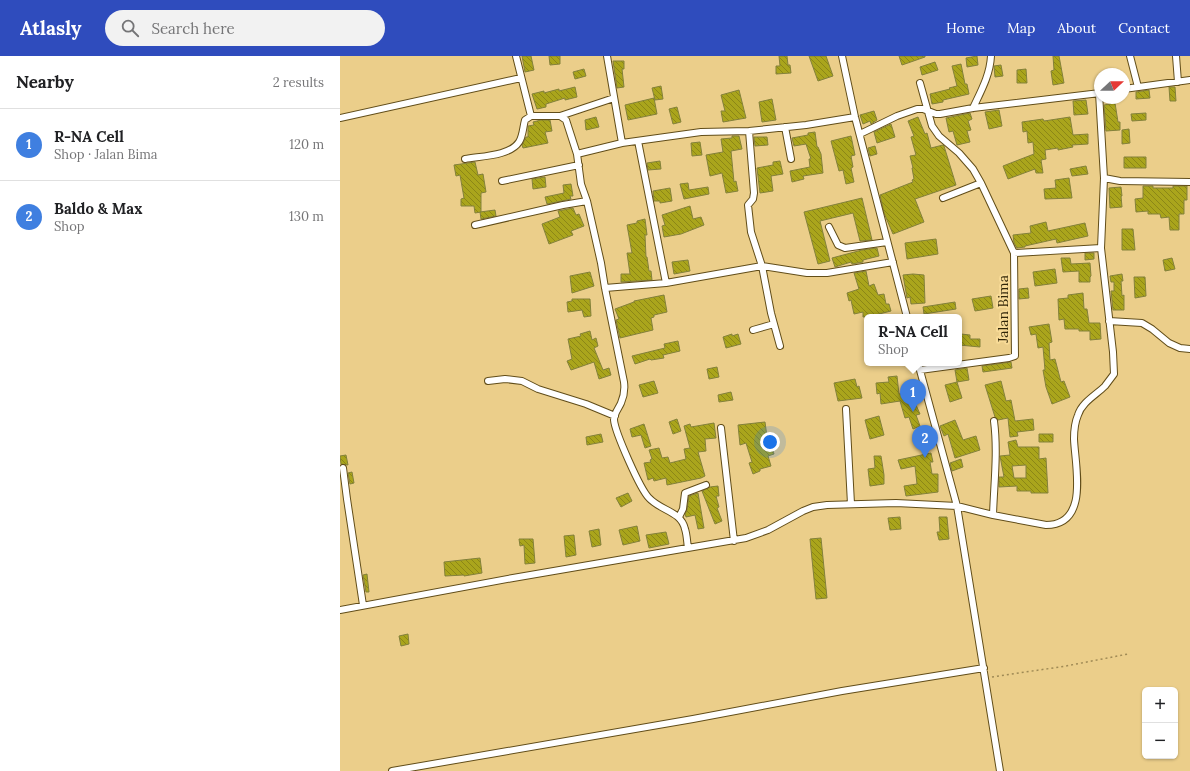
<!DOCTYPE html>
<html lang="en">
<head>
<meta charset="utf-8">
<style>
	body { margin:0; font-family:Lora,serif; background:#f2f2f2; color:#202124 }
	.controls { position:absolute; right:12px; bottom:12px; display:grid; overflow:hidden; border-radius:6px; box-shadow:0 1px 3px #0004 }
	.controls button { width:36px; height:36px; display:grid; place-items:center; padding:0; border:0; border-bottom:1px solid #e0e0e0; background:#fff; color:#202124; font:20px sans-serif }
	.compass { position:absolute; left:754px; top:12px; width:36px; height:36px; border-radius:50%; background:#fff; box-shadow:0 1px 3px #0004; rotate:68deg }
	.you { position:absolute; left:430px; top:386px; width:14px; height:14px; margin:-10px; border:3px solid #fff; border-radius:50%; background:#1a73e8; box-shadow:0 0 0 6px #1a73e833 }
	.badge { display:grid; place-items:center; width:26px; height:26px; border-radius:50%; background:#2f4cbd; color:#fff; font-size:13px; font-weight:700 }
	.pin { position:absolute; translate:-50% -33px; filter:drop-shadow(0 1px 2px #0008) }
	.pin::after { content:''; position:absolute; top:21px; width:14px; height:12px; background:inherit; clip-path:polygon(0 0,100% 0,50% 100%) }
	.popup { position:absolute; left:524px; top:258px; width:98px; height:52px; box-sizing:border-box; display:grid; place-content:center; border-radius:6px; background:#fff; filter:drop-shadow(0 1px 3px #0005); font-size:13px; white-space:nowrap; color:#757577 }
	.popup b { font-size:15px; color:#202124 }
	.popup::after { content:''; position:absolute; left:50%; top:100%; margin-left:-8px; border:8px solid transparent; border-top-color:#fff }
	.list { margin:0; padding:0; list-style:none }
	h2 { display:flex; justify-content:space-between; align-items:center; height:52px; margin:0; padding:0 16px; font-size:17px }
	h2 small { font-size:13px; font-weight:400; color:#757577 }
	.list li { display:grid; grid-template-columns:26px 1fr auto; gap:12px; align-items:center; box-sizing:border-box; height:72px; padding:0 16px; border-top:1px solid #e0e0e0 }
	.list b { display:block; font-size:15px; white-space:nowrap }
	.list p { margin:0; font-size:13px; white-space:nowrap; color:#757577 }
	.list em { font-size:13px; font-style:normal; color:#757577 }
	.icon { flex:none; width:22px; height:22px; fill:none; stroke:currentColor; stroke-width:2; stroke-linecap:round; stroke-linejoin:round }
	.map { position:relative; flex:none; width:850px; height:715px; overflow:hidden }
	header { display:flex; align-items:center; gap:24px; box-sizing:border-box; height:56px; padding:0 20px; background:#2f4cbd; color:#fff }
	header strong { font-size:19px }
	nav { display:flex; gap:22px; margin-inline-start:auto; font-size:14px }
	.search { width:280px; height:36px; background:#f2f2f2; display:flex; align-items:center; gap:10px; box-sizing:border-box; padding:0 14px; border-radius:22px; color:#757577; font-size:15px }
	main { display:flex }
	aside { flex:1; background:#fff }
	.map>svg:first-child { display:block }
	.building { fill:url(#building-back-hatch); stroke:#83813b; fill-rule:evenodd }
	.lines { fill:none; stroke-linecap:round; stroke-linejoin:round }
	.street-casing { stroke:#614d19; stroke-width:8 }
	.path { stroke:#9f8a55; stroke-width:1.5; stroke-dasharray:2 3; stroke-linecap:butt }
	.street { stroke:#fff; stroke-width:6 }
	.labels { text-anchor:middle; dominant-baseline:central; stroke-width:4; stroke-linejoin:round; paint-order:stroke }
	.street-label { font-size:14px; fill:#302508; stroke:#f8db97 }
</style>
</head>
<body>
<header>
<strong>Atlasly</strong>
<div class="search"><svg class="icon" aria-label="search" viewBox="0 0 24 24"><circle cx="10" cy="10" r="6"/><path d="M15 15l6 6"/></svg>Search here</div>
<nav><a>Home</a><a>Map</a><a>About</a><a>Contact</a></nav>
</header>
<main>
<aside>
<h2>Nearby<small>2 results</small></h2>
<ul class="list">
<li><span class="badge" style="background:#3f7fe0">1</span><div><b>R-NA Cell</b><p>Shop · Jalan Bima</p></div><em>120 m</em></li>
<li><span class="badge" style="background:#3f7fe0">2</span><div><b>Baldo &amp; Max</b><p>Shop</p></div><em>130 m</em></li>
</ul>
</aside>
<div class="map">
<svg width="850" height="715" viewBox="0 0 850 715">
	<defs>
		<pattern id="building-back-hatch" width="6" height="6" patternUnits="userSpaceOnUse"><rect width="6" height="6" fill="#aaa51c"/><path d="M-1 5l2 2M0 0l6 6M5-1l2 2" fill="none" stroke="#8b8617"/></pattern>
	</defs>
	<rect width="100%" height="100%" fill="#ebce8a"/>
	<path class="building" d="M182 0H191L194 14 185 16Z
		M209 0H220V8L210 9Z
		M439 0H447L448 9H450L451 17 436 18V10H440Z
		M469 0H486L493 20 478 25Z
		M559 0H585V1L562 9Z
		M637 0 638 9 627 11 626 2Z
		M713 0H719L724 27 713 29 711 15 714 14Z
		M273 5H284V13H282L284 31 277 32Z
		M595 6 598 14 582 19 580 11Z
		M621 8 625 28H627L629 38 603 44V46L592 48 590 38 610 33 609 32 617 30 612 10Z
		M661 9 663 20 655 21 654 10Z
		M244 13 246 20 235 23 233 16Z
		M686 13 687 27H677V14Z
		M321 30 323 43 315 44 312 32Z
		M235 31 237 41 225 44V42L206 48V51L197 53 192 38 204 35V37L219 33V35Z
		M829 31H835L836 45H830Z
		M399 34 406 62 383 66 381 55H385L381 39Z
		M809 34 810 42 796 43V36Z
		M314 42 317 58 288 64 285 49Z
		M432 43 436 64 422 66 419 46Z
		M746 44 748 58 734 59 733 45Z
		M775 47 778 66H780V74L766 75 764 49Z
		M337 51 341 66 333 68 329 53Z
		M659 54 662 70 649 73 645 56Z
		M534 55 537 64 531 68 530 65 523 68 520 59Z
		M630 57 632 63 628 65 631 74 627 75 630 86 617 89 613 75 609 76 606 62Z
		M806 57V64L792 65 791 58Z
		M256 61 259 71 246 74 245 64Z
		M578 61 585 78 587 77 591 92 603 89 604 90 616 129 575 143 584 166 553 178 544 157 540 139 573 126 572 124 574 123 572 112H573L570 100 576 99 571 81 574 80 568 65Z
		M730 61 733 79 748 78V88L732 89 733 91 718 94V92L705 94 706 103 701 104 703 117H696L695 113 668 123 663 110 694 98 693 86 688 87 687 75 683 76 682 66 703 63 704 65Z
		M201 64H210L212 75 205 76 208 87 183 92 182 89 186 81H188V70L194 69 193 66Z
		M551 68 555 81 537 87 534 76Z
		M789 73 790 87 782 88V74Z
		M475 76 477 91H478L481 98 483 117 463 120 464 123 452 126 450 115 470 111 469 103H471L466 88 454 90 452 82 468 79V77Z
		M392 80H399L402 93 391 95 394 126 396 125 398 135 386 137 382 117 370 120 366 99 383 96 381 83 392 82Z
		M511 80 515 99 511 100 513 111 511 112 514 126 506 128 503 114 499 115 491 85Z
		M414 81H427L428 89 415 90Z
		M360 86 362 99 352 100 351 87Z
		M535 90 537 98 530 100 528 92Z
		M784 101H806V112H784Z
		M320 105 321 113 308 114 307 107Z
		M440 105 443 118 431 120 433 135 420 137 417 112 433 109V106Z
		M135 106 138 119 143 118 146 136 141 137V156L135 157 134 150H121V143L124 142 120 119 116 120 114 109Z
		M746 110 748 118 732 120 730 113Z
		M205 121 206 131 193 133 192 123Z
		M729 122 732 142 705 143 704 133 716 132 715 124Z
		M348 127 349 134 368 131 369 138 344 143 340 128Z
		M231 128 233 140H230L231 143 207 148 205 141 224 137 223 129Z
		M803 130H813V132H833V130H847V144H844V158H839V174H830L829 161 821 162 820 158H808V155L796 156 795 143 803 142Z
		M781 131 782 140H781L782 151 770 152 769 132Z
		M330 132 332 145 320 147V145H314L313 135Z
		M522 142 532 184 520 185 513 157 480 165 490 205 478 208 464 156Z
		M350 150 353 163 361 161 364 169 341 178 324 181 322 170 325 169 322 159Z
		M233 152 236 159 239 158 244 170 231 175 233 179 209 188 202 168 220 161 218 155Z
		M155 154 156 160 141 163 140 156Z
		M305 163 307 179H305L306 201H307L309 215H311L312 224 281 226V218H290L287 197H292L287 169 297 167V165Z
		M706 166 708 175 745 167 748 180 717 187 716 183 685 190V191L677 192 674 187 673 179 691 177 690 170Z
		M782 173H793L795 194H782Z
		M596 183 598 198 567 203 565 187Z
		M537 192 539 200 523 204V206L512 208 511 206 495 211 492 202 522 194Z
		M745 197H754V203L745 204Z
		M721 202H730L731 208 750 207 751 220 750 221V226H739V215L723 216Z
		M832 202 835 213 825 215 823 204Z
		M348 204 350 215 334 218 332 206Z
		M715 213 717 227 695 230 693 216Z
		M526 215 529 230 534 228 538 239 544 238 546 248H549L551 255 535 259V261H523V256L514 258 511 244 509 245 507 237 519 233 514 217Z
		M250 216 254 230 232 237 230 220Z
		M573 218 584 219 585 247 571 248 570 241 567 242 563 219Z
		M782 218 783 225H781L782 240 784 239V254H773L771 235H774V226H771L770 220Z
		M794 221H805L806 240 795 242Z
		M688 232 689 242 679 243V233Z
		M743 237 744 253H747L749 267H760L761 283 750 284V275H739V273H725L724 263 719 264 718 243 728 242V239Z
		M324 239 327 256 314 259V261L311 262 313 274 280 282 276 264 279 263 275 253 294 246V245Z
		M651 240 653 252 635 255 632 243Z
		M232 243H250L251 260 244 261 242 254 228 256 227 246 232 245Z
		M615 246 616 253 584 258 583 251Z
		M709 268 712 286 709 287 710 304 715 303 721 326 724 325 730 341 712 348 706 331 703 314H705L703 291 698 292 696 278 691 279 689 271Z
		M250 275 252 284 256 282 258 290 254 292 263 314 269 312 271 319 259 323 254 306 231 314 227 305 232 303 228 283 241 280 240 278Z
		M392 278V280L398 278 401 288 386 292 383 281Z
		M621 278 630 279V283H640V291L619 289Z
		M338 285 340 295 323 299 324 302 311 304 310 303 295 308 292 300 325 292 324 288Z
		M671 306 672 312 643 316 642 310Z
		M377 311 379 321 369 323 367 313Z
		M627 312 629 324 617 326 615 314Z
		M557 320 559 338 574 335 576 349 580 358 576 359 580 370 573 373 569 361 565 362 560 345 541 348 540 337 537 338 536 327 549 326 548 321Z
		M515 323 517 331 519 330 522 342 498 345 494 327Z
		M314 325 318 337 303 341 299 329Z
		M661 325 666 345 671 344 675 365 693 363 694 374 677 376 678 380 670 381 668 362 658 364 655 361 645 329Z
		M617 326 622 342 610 346 605 329Z
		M391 336 393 344 379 346 378 339Z
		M539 360 544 379 530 383 525 364Z
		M337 363 341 375 333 378 329 366Z
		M615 364 623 384 636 380 640 394 615 402 608 378 604 380 600 370Z
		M425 366 428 388 431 387 434 398 428 400 431 410 420 413V415L413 418 409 407 412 406 406 387 400 389 398 369Z
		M374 367 376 382 365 383 366 395 358 396 365 420 361 422 327 429 326 422 314 425 313 422 308 424 304 407 311 406 310 404 312 403 309 394 319 392 322 402 328 401 330 407 346 403 344 393 350 392 344 370 350 368 351 371Z
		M304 368 311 390 305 392 301 379 292 381 290 373Z
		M261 378 263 386 247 389 246 381Z
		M699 378H713V386H699Z
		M676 384 678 391H699V403L706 402 708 437H691V435H677V430L659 431V421H664L660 400 670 399 668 386ZM686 409V422H674L672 410Z
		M591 397 593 406H590L592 418H598V436L566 440 564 430 577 428 575 410 561 413 558 404Z
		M6 399 8 409 1 408 0 400Z
		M534 400H541L544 419V428L530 430 528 413 535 412Z
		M621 403 623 411 612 415 610 407Z
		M12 416 14 427 10 428 8 417Z
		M378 430 379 440H376L379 451 377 452 382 465 375 468 362 435 370 431Z
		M288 437 292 445 281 451 276 442Z
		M358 437 364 472 358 473 355 459 346 461 345 458 347 454 349 440Z
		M560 461 561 473 550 474 548 462Z
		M599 461H607L609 483 599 484 597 476H600Z
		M297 470 300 485 283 489 279 474Z
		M259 473 261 489 252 491 249 475Z
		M326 476 329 488 309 492 306 479Z
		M234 479 236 499 226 501 224 480Z
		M481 482 487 542 476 543 470 483Z
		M179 483H193L195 507 185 508 184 489 180 490Z
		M140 502 142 517 124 520V519L105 520 104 506Z
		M27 518 29 536H26L23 519Z
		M68 578 69 588 61 590 59 580Z"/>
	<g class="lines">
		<defs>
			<path id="street" d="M176 0 191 60H220L226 64 237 98
				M267 0 282 87
				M502 0 515 61 567 261
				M790 0 798 31
				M836 0 838 26
				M580 27 592 70 599 80 619 97 633 113 641 127 674 197
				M784 33 850 24
				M633 52C641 35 650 19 651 0
				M220 60 274 42
				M0 62 181 22
				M445 71 451 103
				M409 75 414 137 413 143 408 149 411 176 422 210 431 257 440 290
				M520 78 557 60 577 53H583L596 58H600L633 52 760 37
				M298 85 326 227
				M125 103C141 100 170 100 179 86 183 80 183 71 185 64L191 60
				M764 122 780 125 850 126
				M162 125 239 109
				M603 142 641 127
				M135 169 223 149 247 145
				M489 171 498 189 505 192 547 186
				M265 232 326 227 422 210 467 217H487L553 206
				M769 265 802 267 812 273 829 287 840 292 850 293
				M413 274 434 268
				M578 307 617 450 660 715
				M580 314 669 302 675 300 674 197 761 192
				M148 325 165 323 182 325 198 333 246 348 275 360
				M506 353 511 448
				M381 372 394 485
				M3 412 7 443 23 549
				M653 459C654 428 658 396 654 365
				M339 461 343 453 345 437 366 429
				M348 492C347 486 347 479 345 473 341 455 321 455 309 442 300 433 275 376 274 364 274 357 279 352 281 347 284 340 285 333 284 326L265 232 261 207 247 145 241 128 237 98 282 87 361 76 409 75 466 69 515 61
				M0 554 173 522 406 482 428 474 463 455 473 451 487 449 556 447 617 450 653 459 706 469C750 469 735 410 734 383 734 375 735 366 738 359 742 346 756 339 765 330 768 326 771 322 774 318L773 296 761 192 764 122 759 37
				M52 715 353 663 502 635 644 612"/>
		</defs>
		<use href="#street" class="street-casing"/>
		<path class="path" d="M652 621 726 610 788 598"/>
		<use href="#street" class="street"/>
	</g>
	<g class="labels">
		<g class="street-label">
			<text transform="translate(663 253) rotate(-90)">Jalan Bima</text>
		</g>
	</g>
</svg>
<div class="controls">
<button>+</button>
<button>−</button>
</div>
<svg class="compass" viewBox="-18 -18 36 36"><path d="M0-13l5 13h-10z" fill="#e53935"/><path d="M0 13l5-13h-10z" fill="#757577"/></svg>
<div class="you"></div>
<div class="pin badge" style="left:573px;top:356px;background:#3f7fe0">1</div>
<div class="popup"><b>R-NA Cell</b>Shop</div>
<div class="pin badge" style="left:585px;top:402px;background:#3f7fe0">2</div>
</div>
</main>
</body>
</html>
